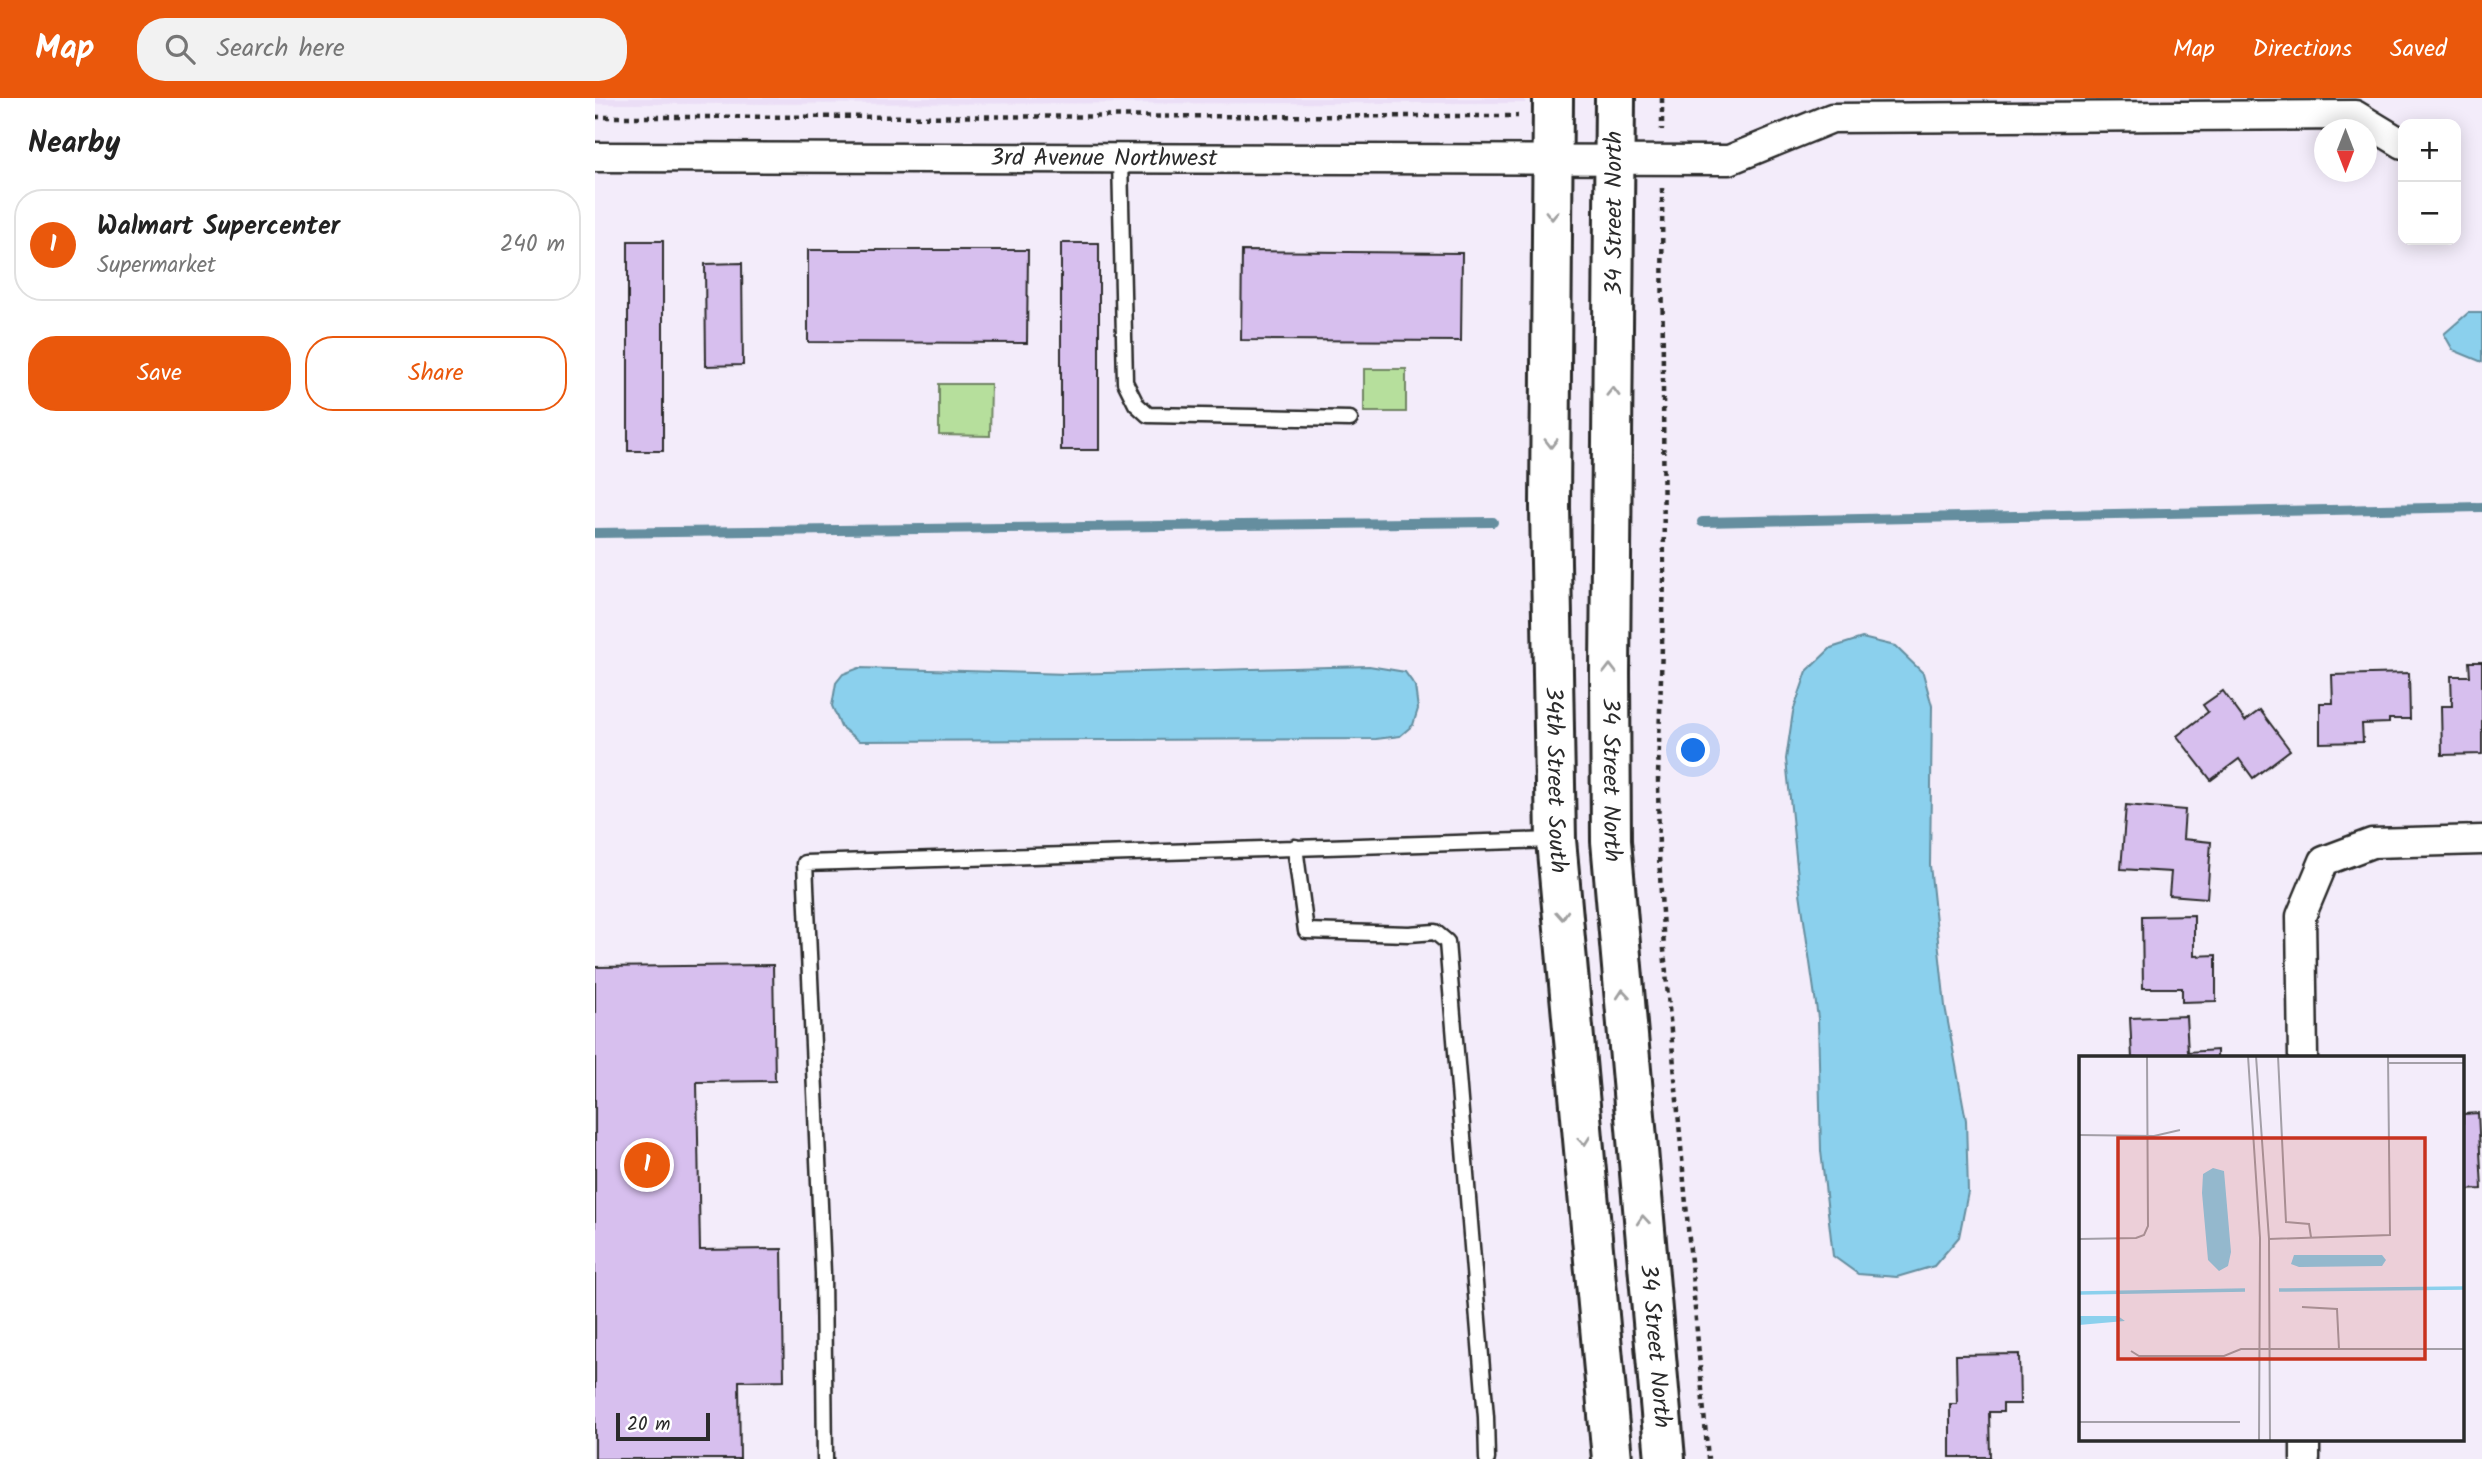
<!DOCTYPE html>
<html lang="en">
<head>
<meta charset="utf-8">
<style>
	body { margin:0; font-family:Kalam,sans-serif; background:#f2f2f2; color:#222 }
	.controls { position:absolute; right:21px; top:21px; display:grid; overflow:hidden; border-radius:14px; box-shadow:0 4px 18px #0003 }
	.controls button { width:63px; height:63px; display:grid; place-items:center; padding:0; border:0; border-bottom:2px solid #e0e0e0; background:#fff; color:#222; font:35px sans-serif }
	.compass { position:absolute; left:1719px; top:21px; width:63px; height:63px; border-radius:50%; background:#fff; box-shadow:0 4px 18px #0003; rotate:180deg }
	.scale { position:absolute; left:21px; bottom:18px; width:94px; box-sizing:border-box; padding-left:7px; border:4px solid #2b2b2b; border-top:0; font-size:19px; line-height:24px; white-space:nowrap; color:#2b2b2b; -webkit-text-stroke:5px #fff; paint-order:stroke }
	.you { position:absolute; left:1099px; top:653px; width:24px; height:24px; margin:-18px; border:5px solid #fff; border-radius:50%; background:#1a73e8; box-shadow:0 0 0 10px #1a73e833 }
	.badge { display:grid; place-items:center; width:46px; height:46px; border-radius:50%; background:#ea580c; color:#fff; font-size:23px; font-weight:700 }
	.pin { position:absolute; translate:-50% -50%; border:4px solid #fff; box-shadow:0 2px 7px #0006 }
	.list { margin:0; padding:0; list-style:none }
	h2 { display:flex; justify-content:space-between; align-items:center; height:91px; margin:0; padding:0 28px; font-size:30px }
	h2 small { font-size:23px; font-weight:400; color:#767676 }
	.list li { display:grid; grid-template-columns:46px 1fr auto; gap:21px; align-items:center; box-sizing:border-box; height:112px; margin:0 14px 14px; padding:0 14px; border:2px solid #e0e0e0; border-radius:28px }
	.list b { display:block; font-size:26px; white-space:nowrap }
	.list p { margin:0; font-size:23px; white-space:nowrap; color:#767676 }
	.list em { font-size:23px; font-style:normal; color:#767676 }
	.actions { display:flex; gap:14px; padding:21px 28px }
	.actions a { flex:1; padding:16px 0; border:2px solid #ea580c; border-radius:28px; text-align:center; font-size:24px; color:#ea580c }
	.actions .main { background:#ea580c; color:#fff }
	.icon { flex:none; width:38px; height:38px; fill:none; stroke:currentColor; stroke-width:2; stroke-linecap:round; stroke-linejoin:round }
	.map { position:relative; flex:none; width:1887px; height:1361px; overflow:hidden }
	header { display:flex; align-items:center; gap:42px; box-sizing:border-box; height:98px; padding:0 35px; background:#ea580c; color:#fff }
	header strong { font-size:33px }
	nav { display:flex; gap:38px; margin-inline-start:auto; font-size:24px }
	.search { width:490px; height:63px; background:#f2f2f2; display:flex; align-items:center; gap:18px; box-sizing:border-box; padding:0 24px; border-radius:28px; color:#767676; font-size:26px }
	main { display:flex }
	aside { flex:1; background:#fff }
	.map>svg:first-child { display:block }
	.built { fill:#ebdef6 }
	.green { fill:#b6df9c; stroke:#708564; stroke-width:2 }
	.water { fill:#8bd0ed; stroke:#658e9f; stroke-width:2 }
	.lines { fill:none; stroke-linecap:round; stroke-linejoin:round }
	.stream { stroke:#658e9f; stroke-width:10 }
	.building { fill:#d7bfee; stroke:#2b2b2b; stroke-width:2 }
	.lane-casing { stroke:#2b2b2b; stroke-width:19 }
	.street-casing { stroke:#2b2b2b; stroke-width:33 }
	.secondary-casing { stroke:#2b2b2b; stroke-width:44 }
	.path { stroke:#2b2b2b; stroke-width:4.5; stroke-dasharray:5 5; stroke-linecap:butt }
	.lane { stroke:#fff; stroke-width:14 }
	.street { stroke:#fff; stroke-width:28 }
	.secondary { stroke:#fff; stroke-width:38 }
	.oneway { stroke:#a0a0a0 }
	.labels { text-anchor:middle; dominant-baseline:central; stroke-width:5; stroke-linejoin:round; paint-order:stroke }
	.street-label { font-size:24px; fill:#2b2b2b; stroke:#fff }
	.inset-river { fill:none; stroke:#8bd0ed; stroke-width:3.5 }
	.inset-road { fill:none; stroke:#a39fa7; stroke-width:2 }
	.view { fill:#c8321e; fill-opacity:0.15; stroke:#c8321e; stroke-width:3.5 }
	.inset-edge { fill:none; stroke:#2b2b2b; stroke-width:3.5 }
</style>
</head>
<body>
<header>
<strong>Map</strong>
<div class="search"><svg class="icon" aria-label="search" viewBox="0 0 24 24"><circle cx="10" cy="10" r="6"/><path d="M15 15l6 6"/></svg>Search here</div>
<nav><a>Map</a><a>Directions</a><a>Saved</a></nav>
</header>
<main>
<aside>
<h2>Nearby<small></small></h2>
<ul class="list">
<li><span class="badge">1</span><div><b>Walmart Supercenter</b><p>Supermarket</p></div><em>240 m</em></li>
</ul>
<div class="actions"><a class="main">Save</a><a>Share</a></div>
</aside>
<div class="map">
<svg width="1887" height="1361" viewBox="0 0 1887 1361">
	<rect width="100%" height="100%" fill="#f3ecfa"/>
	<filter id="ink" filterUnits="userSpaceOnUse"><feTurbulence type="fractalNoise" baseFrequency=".0143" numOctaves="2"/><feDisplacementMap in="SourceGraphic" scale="14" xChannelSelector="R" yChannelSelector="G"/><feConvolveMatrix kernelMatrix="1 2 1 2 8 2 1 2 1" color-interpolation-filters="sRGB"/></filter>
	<g filter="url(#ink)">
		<path class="built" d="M0 0H930V5L0 6Z"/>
		<path class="green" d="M769 271H811V314H769Z
			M344 286H396L395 338 344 337Z"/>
		<path class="water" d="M1873 215H1887V264L1858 252 1849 236Z
			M1267 540 1300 548 1328 575 1337 608 1335 767 1350 908 1371 1022 1373 1094 1364 1139 1339 1168 1302 1179 1263 1176 1238 1158 1226 1053 1223 920 1204 788 1191 661 1198 614 1212 573 1236 550Z
			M774 568 810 574 820 588 823 611 818 627 805 638 781 641 264 643 246 629 237 608 241 585 248 576 264 570 473 576Z"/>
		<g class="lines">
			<path class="stream" d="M1107 424 1887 409
				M0 435 898 424"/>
		</g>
		<path class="building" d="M33 143H68V353H33Z
			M466 145H504V352H466Z
			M213 152H433L432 245 213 244Z
			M647 153 867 155 866 243 646 242Z
			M147 165 148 267 111 268 110 166Z
			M1874 564H1887V656L1847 657 1846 608H1857L1856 578H1875Z
			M1814 575 1815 621H1794V625L1767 626 1768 644 1725 645V605H1738L1737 577Z
			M1628 593 1650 623 1665 612 1695 652 1658 680 1644 661 1616 682 1582 638 1613 614 1608 607Z
			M1531 707 1590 712 1588 741 1616 744 1612 800 1574 797 1576 774 1526 771Z
			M1599 817V858L1621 857V903L1587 904V890H1548L1547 818Z
			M178 867 180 983 102 984 105 1152 187 1151 189 1282 144 1283 145 1361H0V869Z
			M1591 918 1593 954 1622 952V960H1537L1535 920Z
			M1883 1015 1887 1091 1868 1092V1016Z
			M1424 1256 1425 1306H1408V1314H1394L1395 1359H1355V1306H1362L1361 1257Z"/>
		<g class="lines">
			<defs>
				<path id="lane" d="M525 60 530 284 541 306 553 317 755 321
					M700 749 711 833 814 836 840 834 852 844 891 1319 892 1361
					M230 1361 228 1175 210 765 959 742"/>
				<g id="street">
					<path id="s1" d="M0 59 1134 62 1237 20 1760 17 1808 46"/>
					<path d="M1708 960 1706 818 1729 763 1777 745 1887 742"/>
					<path d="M1710 1342V1361"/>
				</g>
				<g id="secondary">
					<path id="s2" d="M958 0 955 409 961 742 1017 1361"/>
					<path id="s3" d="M1020 0 1015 574 1016 743 1070 1361"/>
				</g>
			</defs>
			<use href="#lane" class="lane-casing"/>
			<use href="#street" class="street-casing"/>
			<use href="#secondary" class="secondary-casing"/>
			<path class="path" d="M1067 0V32
				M0 19 923 18
				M1067 90 1069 481 1063 678 1064 758 1069 852 1113 1361"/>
			<use href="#lane" class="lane"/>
			<use href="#street" class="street"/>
			<use href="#secondary" class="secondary"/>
		</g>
		<defs><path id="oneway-chevron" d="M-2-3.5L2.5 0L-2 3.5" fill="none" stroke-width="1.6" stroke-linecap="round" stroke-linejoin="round" transform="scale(1.75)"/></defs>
		<g class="oneway">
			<use href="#oneway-chevron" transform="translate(957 117) rotate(90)"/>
			<use href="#oneway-chevron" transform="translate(1018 294) rotate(-89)"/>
			<use href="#oneway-chevron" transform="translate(956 345) rotate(90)"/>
			<use href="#oneway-chevron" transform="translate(1015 571) rotate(-90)"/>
			<use href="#oneway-chevron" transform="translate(967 817) rotate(86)"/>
			<use href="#oneway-chevron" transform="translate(1028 896) rotate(-95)"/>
			<use href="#oneway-chevron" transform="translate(989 1043) rotate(84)"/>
			<use href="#oneway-chevron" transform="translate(1048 1122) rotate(-95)"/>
		</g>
	</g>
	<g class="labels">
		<g class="street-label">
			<text stroke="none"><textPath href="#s1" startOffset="509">3rd Avenue Northwest</textPath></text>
			<text transform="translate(1019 115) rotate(-90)">34 Street North</text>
			<text stroke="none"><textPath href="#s2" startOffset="682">34th Street South</textPath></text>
			<text stroke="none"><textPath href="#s3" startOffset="682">34 Street North</textPath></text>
			<text stroke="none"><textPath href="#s3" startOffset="1250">34 Street North</textPath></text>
		</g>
	</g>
	<g transform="translate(1484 958)">
		<rect width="385" height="385" fill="#f3ecfa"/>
		<path d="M134 112 145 115 152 196 149 210 140 215 129 204 123 137 124 118ZM215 199H303L307 204 303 210 220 211 212 208ZM0 260H39L46 265 0 269Z" fill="#8bd0ed"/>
		<path class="inset-river" d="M200 234 385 232M0 237 166 234"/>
		<path class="inset-road" d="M169 0 181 182 180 385M177 0 190 183 191 385M199 0 207 166 230 168 232 181M309 7H385M0 79 75 80 101 74M0 183 57 182 65 179 69 170 68 0M190 183 311 179 309 0M223 251 258 253 260 293M52 295 60 300H145L162 293H385M0 366H161"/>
		<path class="view" d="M39 82H346V303H39Z"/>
		<rect width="385" height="385" class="inset-edge"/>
	</g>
</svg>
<div class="controls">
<button>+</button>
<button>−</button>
</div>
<svg class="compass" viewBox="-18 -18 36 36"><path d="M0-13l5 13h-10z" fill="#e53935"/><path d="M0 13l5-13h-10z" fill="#767676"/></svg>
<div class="scale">20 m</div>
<div class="you"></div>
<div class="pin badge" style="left:52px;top:1067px">1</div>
</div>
</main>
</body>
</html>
